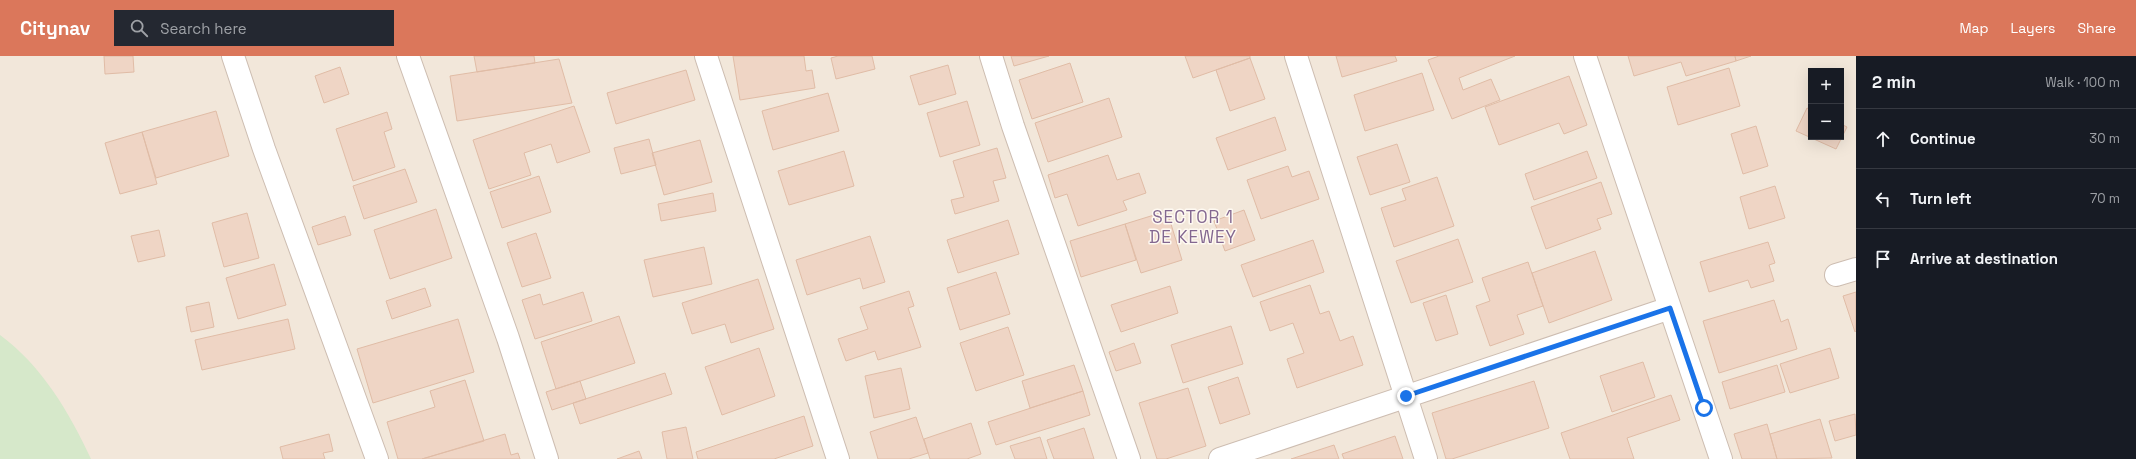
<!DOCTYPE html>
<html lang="en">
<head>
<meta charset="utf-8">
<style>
	body { margin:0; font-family:"Space Grotesk",sans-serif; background:#242831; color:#f1f3f6 }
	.controls { position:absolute; right:12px; top:12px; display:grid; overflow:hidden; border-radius:0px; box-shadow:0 4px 16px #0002 }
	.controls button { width:36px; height:36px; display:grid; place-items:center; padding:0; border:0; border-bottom:1px solid #363941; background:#171b24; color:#f1f3f6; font:20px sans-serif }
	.stop { position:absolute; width:12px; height:12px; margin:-9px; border:3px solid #1a73e8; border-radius:50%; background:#fff }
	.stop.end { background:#1a73e8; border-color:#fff; box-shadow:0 1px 4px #0008 }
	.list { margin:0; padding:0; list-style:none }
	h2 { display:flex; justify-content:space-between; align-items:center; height:52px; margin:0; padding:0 16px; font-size:17px }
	h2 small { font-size:13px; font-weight:400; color:#9ea1a6 }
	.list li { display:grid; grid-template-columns:26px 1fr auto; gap:12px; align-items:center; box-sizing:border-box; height:60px; padding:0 16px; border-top:1px solid #363941 }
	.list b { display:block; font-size:15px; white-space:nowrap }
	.list em { font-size:13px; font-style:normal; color:#9ea1a6 }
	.icon { flex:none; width:22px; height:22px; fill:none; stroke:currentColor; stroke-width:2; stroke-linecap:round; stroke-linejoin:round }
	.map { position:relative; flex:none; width:1856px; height:403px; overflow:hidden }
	header { display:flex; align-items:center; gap:24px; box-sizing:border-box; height:56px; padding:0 20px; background:#db775b; color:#fff }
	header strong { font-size:19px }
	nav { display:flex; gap:22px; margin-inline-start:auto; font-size:14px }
	.search { width:280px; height:36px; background:#242831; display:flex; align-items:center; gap:10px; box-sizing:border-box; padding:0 14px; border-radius:0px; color:#9ea1a6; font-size:15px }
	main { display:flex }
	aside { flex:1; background:#171b24 }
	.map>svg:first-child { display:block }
	.residential { fill:#f2e7da; fill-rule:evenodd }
	.green { fill:#d6e8ca }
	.building { fill:#efd5c5; stroke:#e0bca6 }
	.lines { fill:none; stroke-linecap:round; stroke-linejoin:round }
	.minor-casing { stroke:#cdbdb1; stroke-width:24 }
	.minor { stroke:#fff; stroke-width:22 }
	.route { stroke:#1a73e8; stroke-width:5 }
	.labels { text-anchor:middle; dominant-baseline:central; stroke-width:3; stroke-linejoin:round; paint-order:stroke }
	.quarter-label { font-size:17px; letter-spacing:1px; fill:#836790; stroke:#fef9f1 }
</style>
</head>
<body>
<header>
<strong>Citynav</strong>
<div class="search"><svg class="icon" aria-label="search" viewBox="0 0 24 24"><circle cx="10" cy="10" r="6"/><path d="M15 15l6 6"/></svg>Search here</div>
<nav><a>Map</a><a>Layers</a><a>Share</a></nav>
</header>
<main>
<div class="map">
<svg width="1856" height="403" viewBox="0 0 1856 403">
	<rect width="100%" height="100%" fill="#fbf5eb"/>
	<path class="residential" d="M0 0H1856V403H0ZM1811 15H1841V81H1811Z"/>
	<path class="green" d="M0 279C42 310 69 356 91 403H0Z"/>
	<path class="building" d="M104 0H133L134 16 105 18Z
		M474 0H534L535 7 477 16Z
		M733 0H804L806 15 812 14 815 32 740 44Z
		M838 0H872L875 13 836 23 831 2Z
		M1011 0H1049L1014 10Z
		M1185 0H1250V2L1193 22Z
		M1336 0H1395L1397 5 1342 21Z
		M1439 0H1515L1459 22 1463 34 1491 23 1500 44 1452 63 1428 4Z
		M1628 0H1735L1736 5 1686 20 1681 6 1634 20Z
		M1735 0H1751L1736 5Z
		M1250 2 1265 43 1230 55 1216 14Z
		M559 3 572 47 457 65 450 20Z
		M1070 7 1083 46 1032 63 1019 24Z
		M948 9 956 38 919 49 910 20Z
		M340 11 349 38 324 47 315 20Z
		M1729 12 1740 50 1678 69 1667 31Z
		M686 14 695 44 616 68 607 37Z
		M1422 17 1434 54 1365 75 1354 39Z
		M1569 20 1587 69 1564 78 1559 67 1499 89 1485 51Z
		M828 37 839 75 773 94 762 55Z
		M1109 42 1122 81 1048 106 1035 67Z
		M967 45 980 89 940 101 927 57Z
		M574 50 590 96 557 107 551 88 524 97 531 119 489 133 473 84Z
		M1807 52 1811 54V81H1841V68L1847 71 1836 93 1796 75Z
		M216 55 229 100 156 122 142 76Z
		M387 56 392 73 384 76 395 111 353 125 336 73Z
		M1275 61 1286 94 1228 114 1216 82Z
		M1756 70 1768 110 1743 118 1731 78Z
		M142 76 157 128 120 138 105 87Z
		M649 83 656 109 621 118 614 92Z
		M700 84 712 126 664 139 652 97Z
		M1397 88 1410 126 1370 139 1357 101Z
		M997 92 1006 122 993 125 999 145 955 158 951 144 964 141 953 105Z
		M844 95 854 130 789 149 778 115Z
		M1587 95 1597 122 1534 144 1525 118Z
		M1108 99 1117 124 1139 117 1146 137 1123 145 1127 154 1078 170 1067 138 1055 142 1048 119Z
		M1288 110 1292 121 1309 115 1319 143 1261 163 1247 124Z
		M405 113 417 146 364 163 353 130Z
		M539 120 551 156 502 172 490 136Z
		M1437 121 1454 170 1394 191 1381 152 1406 144 1402 133Z
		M1601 126 1612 158 1597 163 1601 173 1546 193 1531 151Z
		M1775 130 1785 162 1749 173 1740 141Z
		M713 137 716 155 661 165 658 148Z
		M436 153 452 202 390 223 374 174Z
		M1244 154 1255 184 1225 195 1214 165Z
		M1167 155 1182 204 1141 217 1125 168Z
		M247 157 259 202 224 211 212 167Z
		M345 160 351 179 318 189 312 171Z
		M1008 164 1019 198 958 217 947 184Z
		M1125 168 1136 204 1081 221 1070 185Z
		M159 174 165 200 138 206 131 180Z
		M536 177 551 222 522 231 507 187Z
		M870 180 885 226 863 233 860 222 807 239 796 204Z
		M1458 183 1473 226 1411 247 1396 205Z
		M1313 184 1324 216 1253 241 1241 209Z
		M1768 186 1775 207 1769 209 1774 225 1751 232 1748 224 1709 236 1700 206Z
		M704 191 712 228 653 241 644 204Z
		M1595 195 1612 244 1549 267 1532 217Z
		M1528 206 1543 250 1517 259 1524 278 1490 290 1476 250 1490 245 1482 222Z
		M274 208 286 249 238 263 226 222Z
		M996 216 1010 258 960 274 947 232Z
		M758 223 774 273 731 287 725 268 692 278 682 247Z
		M1310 229 1320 258 1329 255 1340 285 1353 280 1363 309 1297 332 1287 303 1304 297 1293 267 1270 275 1260 246Z
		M1170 230 1178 257 1121 276 1111 249Z
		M425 232 431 250 392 263 386 245Z
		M909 235 914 250 908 252 921 291 878 304 875 295 846 305 838 283 868 273 860 251Z
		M583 236 592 265 535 283 522 244 540 238 543 249Z
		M1856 236V275L1855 276 1843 240Z
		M1446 239 1458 278 1436 285 1423 247Z
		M1774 244 1781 266 1788 263 1797 293 1719 317 1703 265Z
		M209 246 214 271 191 276 186 251Z
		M619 260 635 307 556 333 541 286Z
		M288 263 295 293 202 314 195 284Z
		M458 263 474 316 373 347 357 293Z
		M1231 270 1243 308 1183 327 1171 289Z
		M1008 271 1024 319 976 335 960 287Z
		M1134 287 1141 307 1116 315 1109 296Z
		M759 292 775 340 722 359 705 311Z
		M1830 292 1839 322 1790 337 1780 308Z
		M1643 306 1655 341 1612 356 1600 320Z
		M1074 309 1083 335 1030 352 1022 325Z
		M1777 309 1785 336 1730 353 1722 326Z
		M901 312 910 353 874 362 865 320Z
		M665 317 672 338 580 368 573 347Z
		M1238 321 1250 358 1220 368 1208 331Z
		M465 324 484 385 422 403H398L387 366 435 351 430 335Z
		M580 325 586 343 552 354 546 336Z
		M1534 325 1549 372 1452 403H1446L1432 357Z
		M1188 332 1206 390 1166 403H1157L1139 347Z
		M1083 335 1090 359 996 389 988 366Z
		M1671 339 1680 364 1627 382 1634 403H1570L1561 377Z
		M1855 358 1856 379 1835 385 1829 365Z
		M804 360 813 390 774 403H698L696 396Z
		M916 361 928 397 909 403H878L870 376Z
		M1820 363 1832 402 1777 403 1770 378Z
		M971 367 981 398 967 403H930L924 383Z
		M1767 368 1777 403H1742L1734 378Z
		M686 371 693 403H667L662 376Z
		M1084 372 1094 403H1054L1047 384Z
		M329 378 333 395 323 397 325 403H283L280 391Z
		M505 378 511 399 518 397 520 403H422Z
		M1395 380 1403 403H1344L1342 398Z
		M1040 381 1047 403H1015L1010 390Z
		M1334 389 1339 403H1291Z
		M639 395 642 403H617Z"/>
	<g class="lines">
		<defs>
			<path id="minor" d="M233 0 264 93 377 403
				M408 0 508 282 547 403
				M706 0 838 403
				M991 0 1013 70 1129 403
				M1296 0 1426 403
				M1585 0 1721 403
				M1836 219 1856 213
				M1220 403 1670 252"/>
		</defs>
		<use href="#minor" class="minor-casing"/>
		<use href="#minor" class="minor"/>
	</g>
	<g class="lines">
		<path class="route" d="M1406 340 1670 252 1704 352"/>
	</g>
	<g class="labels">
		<g class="quarter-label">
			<text x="1193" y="161">SECTOR 1<tspan x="1193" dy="20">DE KEWEY</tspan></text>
		</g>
	</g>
</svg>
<div class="controls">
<button>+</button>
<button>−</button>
</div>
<div class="stop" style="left:1704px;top:352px"></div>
<div class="stop end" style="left:1406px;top:340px"></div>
</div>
<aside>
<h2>2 min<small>Walk · 100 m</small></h2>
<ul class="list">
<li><svg class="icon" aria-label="ahead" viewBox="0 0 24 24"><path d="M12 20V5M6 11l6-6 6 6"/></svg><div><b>Continue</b></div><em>30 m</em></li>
<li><svg class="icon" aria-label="left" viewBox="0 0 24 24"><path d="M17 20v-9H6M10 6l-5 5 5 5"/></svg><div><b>Turn left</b></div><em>70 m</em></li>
<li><svg class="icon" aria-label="arrive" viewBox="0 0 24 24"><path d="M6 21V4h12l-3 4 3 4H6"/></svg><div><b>Arrive at destination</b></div></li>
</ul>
</aside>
</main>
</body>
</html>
